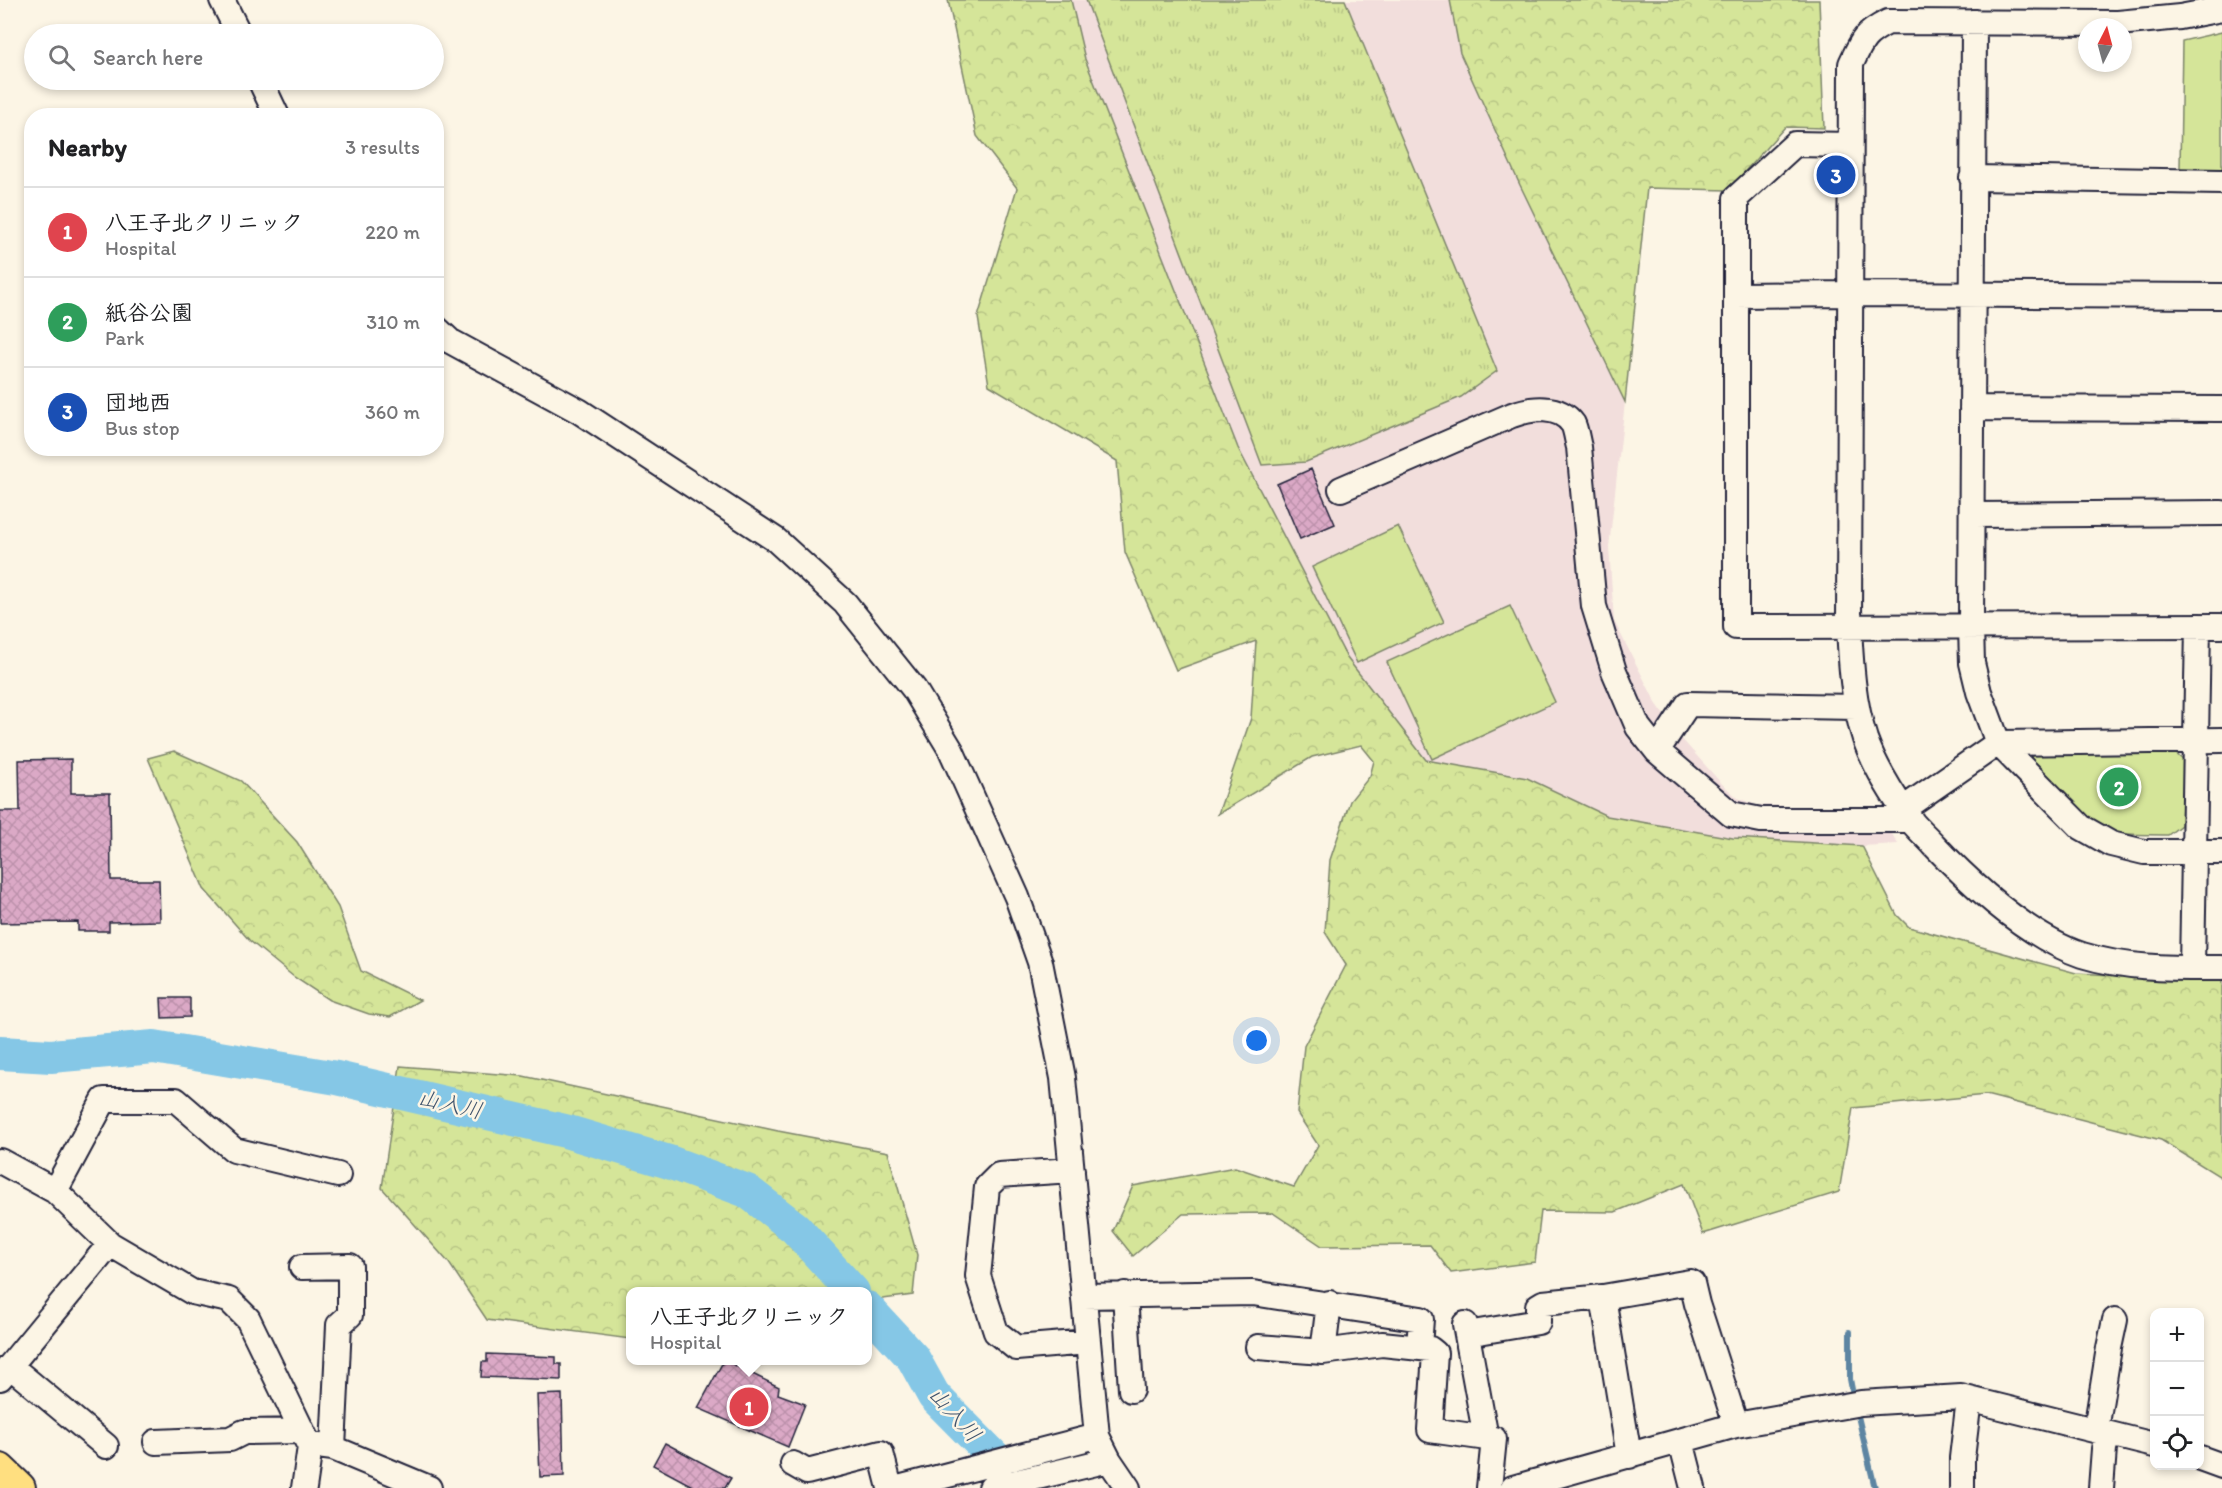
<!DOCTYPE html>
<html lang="en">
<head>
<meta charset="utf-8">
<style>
	body { margin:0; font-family:Itim,"Klee One",sans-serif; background:#f2f2f2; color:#202124 }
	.controls { position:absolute; right:18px; bottom:18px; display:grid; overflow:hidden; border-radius:12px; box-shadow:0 3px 9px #0003 }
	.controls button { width:54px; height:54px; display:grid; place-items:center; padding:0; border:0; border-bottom:2px solid #e0e0e0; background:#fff; color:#202124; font:30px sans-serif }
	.compass { position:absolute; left:2078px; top:18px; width:54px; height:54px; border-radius:50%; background:#fff; box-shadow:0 3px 9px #0003; rotate:6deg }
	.you { position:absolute; left:1257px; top:1041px; width:21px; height:21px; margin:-15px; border:4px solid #fff; border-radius:50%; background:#1a73e8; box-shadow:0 0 0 9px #1a73e833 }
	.badge { display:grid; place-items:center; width:39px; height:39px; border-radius:50%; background:#b45309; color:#fff; font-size:20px; font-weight:700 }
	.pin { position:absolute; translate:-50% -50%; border:3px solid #fff; box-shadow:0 2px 6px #0006 }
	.popup { position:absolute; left:626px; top:1287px; width:246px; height:78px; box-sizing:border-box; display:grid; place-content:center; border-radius:12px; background:#fff; filter:drop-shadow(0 2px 4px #0005); font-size:20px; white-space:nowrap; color:#757577 }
	.popup b { font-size:22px; color:#202124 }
	.popup::after { content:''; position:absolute; left:50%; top:100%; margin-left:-12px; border:12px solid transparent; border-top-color:#fff }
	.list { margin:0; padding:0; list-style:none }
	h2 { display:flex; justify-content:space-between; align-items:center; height:78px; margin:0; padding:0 24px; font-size:26px }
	h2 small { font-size:20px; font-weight:400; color:#757577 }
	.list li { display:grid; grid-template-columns:39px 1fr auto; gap:18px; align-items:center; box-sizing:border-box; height:90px; padding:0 24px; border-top:2px solid #e0e0e0 }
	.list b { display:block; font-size:22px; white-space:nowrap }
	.list p { margin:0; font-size:20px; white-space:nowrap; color:#757577 }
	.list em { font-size:20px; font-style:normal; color:#757577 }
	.icon { flex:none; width:33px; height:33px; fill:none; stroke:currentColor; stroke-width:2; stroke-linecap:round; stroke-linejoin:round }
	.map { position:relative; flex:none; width:2222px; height:1488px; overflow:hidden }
	.search { position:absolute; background:#fff; box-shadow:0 3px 9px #0003; left:24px; top:24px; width:420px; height:66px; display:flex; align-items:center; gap:15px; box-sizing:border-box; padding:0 21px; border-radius:33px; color:#757577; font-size:22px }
	.panel { position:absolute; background:#fff; box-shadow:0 3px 9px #0003; left:24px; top:108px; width:420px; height:348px; border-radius:24px }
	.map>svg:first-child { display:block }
	.built { fill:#f2dedc }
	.grass { fill:url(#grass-tufts); stroke:#7c846a; stroke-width:1.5 }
	.forest { fill:url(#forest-crowns); stroke:#7c846a; stroke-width:1.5 }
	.green { fill:#d5e599; stroke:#7c846a; stroke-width:1.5 }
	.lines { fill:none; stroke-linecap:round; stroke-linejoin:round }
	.stream { stroke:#5d85a2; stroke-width:6 }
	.river { stroke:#85c7e6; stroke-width:34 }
	.building { fill:url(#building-cross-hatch); stroke:#22223b; stroke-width:1.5 }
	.minor-casing { stroke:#22223b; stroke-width:28 }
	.major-casing { stroke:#22223b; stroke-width:36 }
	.minor { stroke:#fcf5e5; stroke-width:24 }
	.major { stroke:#ffdf80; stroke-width:32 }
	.labels { text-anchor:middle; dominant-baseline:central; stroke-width:5; stroke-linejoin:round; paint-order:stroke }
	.water-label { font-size:22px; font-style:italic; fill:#40546e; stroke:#fcf5e5 }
</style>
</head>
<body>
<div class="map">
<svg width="2222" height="1488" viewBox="0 0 2222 1488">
	<defs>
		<pattern id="grass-tufts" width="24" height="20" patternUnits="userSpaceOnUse" patternTransform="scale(1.5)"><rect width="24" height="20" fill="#d5e599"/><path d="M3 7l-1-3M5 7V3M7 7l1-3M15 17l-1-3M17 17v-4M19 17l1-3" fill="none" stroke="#b7c485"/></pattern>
		<pattern id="forest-crowns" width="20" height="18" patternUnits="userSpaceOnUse" patternTransform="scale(1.5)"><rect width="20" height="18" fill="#d5e599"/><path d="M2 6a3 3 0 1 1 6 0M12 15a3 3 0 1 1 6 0" fill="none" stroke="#b7c485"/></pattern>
		<pattern id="building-cross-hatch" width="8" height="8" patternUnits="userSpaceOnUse" patternTransform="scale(1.5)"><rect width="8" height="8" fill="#dba9c6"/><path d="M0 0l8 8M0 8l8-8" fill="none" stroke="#bc91ab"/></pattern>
	</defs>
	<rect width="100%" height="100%" fill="#fcf5e5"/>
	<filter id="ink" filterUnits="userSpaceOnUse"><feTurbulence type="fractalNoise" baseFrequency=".0167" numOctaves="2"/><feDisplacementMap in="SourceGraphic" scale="12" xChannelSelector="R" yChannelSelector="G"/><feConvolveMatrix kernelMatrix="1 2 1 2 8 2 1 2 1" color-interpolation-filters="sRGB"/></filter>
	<g filter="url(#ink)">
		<path class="built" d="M1071 0H1450L1460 53 1584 319 1625 402 1609 547 1614 621 1656 703 1680 737 1722 784 1738 798 1756 805 1877 809 1898 844 1862 846 1733 838 1607 816 1527 778 1426 760 1347 658 1238 448 1085 59Z"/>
		<path class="grass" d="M1086 0H1345L1497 371 1461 397 1306 462 1262 465Z"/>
		<path class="forest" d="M948 0H1071L1085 59 1238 448 1347 658 1426 760 1527 778 1607 816 1733 838 1862 846 1897 915 1909 927 2076 973 2222 981V1178L2161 1140 1986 1095 1853 1108 1839 1192 1703 1234 1684 1184 1615 1212 1541 1211 1535 1262 1451 1273 1430 1245 1322 1246 1273 1213 1183 1214 1133 1256 1113 1231 1133 1186 1235 1167 1294 1187 1318 1145 1297 1113 1304 1046 1346 965 1325 932 1330 860 1350 801 1370 776 1374 761 1361 745 1312 757 1218 814 1251 718 1256 641 1176 670 1125 552 1117 461 989 385 978 317 1017 188 977 136Z
			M1450 0H1819L1824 128 1785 127 1728 190 1647 188 1625 402 1520 185 1460 53Z
			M174 751 241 781 297 842 338 907 361 971 420 1000 390 1017 369 1014 329 1000 294 977 250 941 204 889 148 758Z
			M400 1066 523 1076 778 1131 888 1152 917 1255 913 1295 868 1301 867 1292H630V1339L487 1320 449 1263 382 1188Z"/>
		<path class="green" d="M2222 32V169H2180L2182 41Z
			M1398 526 1444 622 1357 663 1312 567Z
			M1510 606 1555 702 1432 759 1387 662Z
			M2036 750 2174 752 2184 761 2181 825 2168 835C2151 834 2130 836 2113 832 2086 825 2048 780 2028 761Z"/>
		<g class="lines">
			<path class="stream" d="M1850 1332V1379L1854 1400
				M1857 1412 1875 1488"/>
			<path class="river" d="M0 1053 51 1056 154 1047 337 1078 565 1131 669 1162 747 1191 795 1228 853 1292
				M867 1308 913 1358 934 1396 1023 1486"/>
		</g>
		<path class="building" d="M1311 469 1335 524 1300 539 1277 484Z
			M71 759V793H110L111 880H159L160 921 109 922V931H78V922L0 923V811H20L19 760Z
			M161 998H190V1017L162 1018Z
			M487 1354 556 1357V1364H561V1380L481 1377 482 1362H487Z
			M724 1360 779 1387 778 1394 805 1404 788 1447 698 1408Z
			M562 1394 564 1476 540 1477 537 1395Z
			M665 1443 731 1478 725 1488H696L653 1465Z"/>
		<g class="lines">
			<defs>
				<path id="minor" d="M222 0 239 34
					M2222 9 2180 17 2118 23 1888 22C1864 34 1862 40 1851 64L1849 627C1851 665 1853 702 1865 739 1875 767 1892 794 1909 818 1916 828 1926 836 1934 845 1973 886 2028 937 2082 955 2127 969 2175 968 2222 968
					M1974 22 1971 627 1972 663 1979 692 1998 743 2081 827 2111 844 2144 852H2222
					M260 80 277 116
					M1972 178 2222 182
					M1736 295V198L1795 144 1850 145
					M2222 296 1852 294 1736 295V627L2222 626
					M436 328 450 341 579 411 776 540 845 603 914 689 951 750 1017 897 1040 962 1063 1078 1097 1436 1109 1460 1128 1488
					M1972 408 2222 409
					M1341 489 1512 415C1531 408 1559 404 1573 424 1576 430 1577 440 1579 447L1594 606 1614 671 1638 727 1657 751 1731 814 1761 820H1911
					M1973 515 2222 513
					M1657 751 1688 704 1856 707
					M1903 809 1998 743 2222 740
					M2192 968 2198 626
					M0 1161 55 1191 110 1244 192 1292 229 1300 248 1319 310 1447 304 1488
					M1072 1170 999 1175 987 1187 978 1276 996 1332 1016 1348 1088 1342
					M55 1191 104 1100H176L234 1150 338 1175
					M302 1267 350 1266V1315L339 1325 333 1448
					M1125 1294 1131 1390
					M1084 1296 1253 1293 1421 1319 1419 1347
					M1603 1297 1629 1456
					M1465 1324 1486 1438
					M1467 1334 1538 1322V1306L1543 1303 1603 1297 1690 1282 1692 1283 1697 1304 1736 1425
					M1258 1347 1323 1352 1382 1344 1430 1349 1435 1353 1430 1430 1494 1439 1489 1488
					M1323 1352 1329 1303
					M10 1366 106 1446
					M0 1378 110 1244
					M2096 1430 2109 1348 2115 1320
					M1681 1441 1693 1488
					M156 1442 230 1439 244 1432 302 1431
					M318 1446 333 1448 429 1488
					M2200 1458 2222 1466
					M793 1464 807 1472 881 1453 890 1488
					M898 1488 1097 1436
					M991 1488 1109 1460
					M1513 1488 1736 1425 1861 1403 1961 1397 2154 1445
					M1962 1488V1458L1969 1399
					M2101 1488 2104 1449 2107 1433"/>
				<path id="major" d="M0 1470 19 1488"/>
			</defs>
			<use href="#minor" class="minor-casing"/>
			<use href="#major" class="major-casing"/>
			<use href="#minor" class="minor"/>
			<use href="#major" class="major"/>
		</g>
	</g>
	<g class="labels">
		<g class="water-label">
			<text transform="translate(450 1104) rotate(13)">山入川</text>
			<text transform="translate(955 1414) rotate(48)">山入川</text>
		</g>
	</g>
</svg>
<div class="controls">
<button>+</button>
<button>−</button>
<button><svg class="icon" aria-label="locate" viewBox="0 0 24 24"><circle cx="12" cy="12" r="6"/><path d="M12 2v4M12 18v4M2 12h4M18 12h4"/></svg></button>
</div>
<svg class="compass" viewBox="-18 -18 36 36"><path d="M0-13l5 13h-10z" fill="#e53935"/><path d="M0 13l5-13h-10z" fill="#757577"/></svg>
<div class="you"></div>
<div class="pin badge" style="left:749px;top:1407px;background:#e0444e">1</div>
<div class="popup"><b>八王子北クリニック</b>Hospital</div>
<div class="pin badge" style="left:2119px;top:787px;background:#2e9e5b">2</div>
<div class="pin badge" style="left:1836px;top:175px;background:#1a4fb4">3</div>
<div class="search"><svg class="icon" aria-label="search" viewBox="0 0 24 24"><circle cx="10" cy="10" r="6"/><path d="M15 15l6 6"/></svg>Search here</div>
<section class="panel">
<h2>Nearby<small>3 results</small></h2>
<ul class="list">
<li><span class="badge" style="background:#e0444e">1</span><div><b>八王子北クリニック</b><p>Hospital</p></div><em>220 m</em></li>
<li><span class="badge" style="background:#2e9e5b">2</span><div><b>紙谷公園</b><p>Park</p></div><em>310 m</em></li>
<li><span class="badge" style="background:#1a4fb4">3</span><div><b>団地西</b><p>Bus stop</p></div><em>360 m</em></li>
</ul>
</section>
</div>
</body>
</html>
